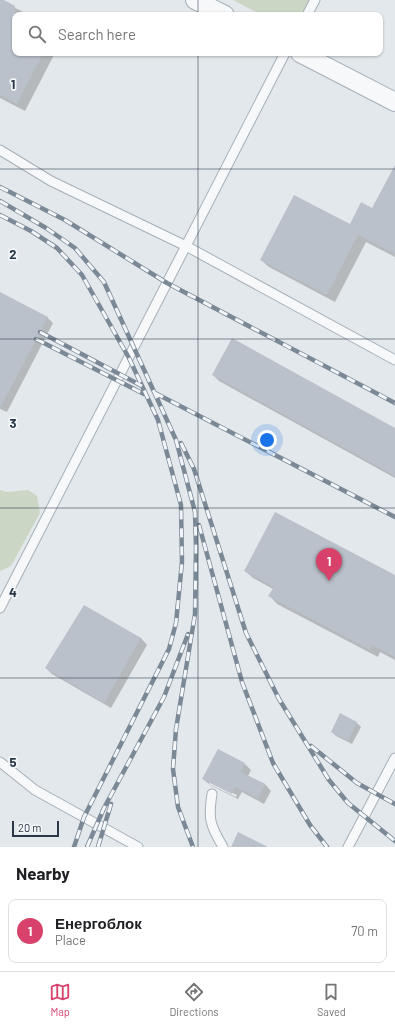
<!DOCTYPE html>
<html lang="en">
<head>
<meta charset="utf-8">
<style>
	body { margin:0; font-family:Barlow,sans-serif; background:#f2f2f2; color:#202124 }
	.scale { position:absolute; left:12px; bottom:10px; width:47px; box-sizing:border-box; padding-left:4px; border:2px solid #293746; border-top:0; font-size:11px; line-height:14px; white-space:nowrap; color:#293746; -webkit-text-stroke:3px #f3f6f9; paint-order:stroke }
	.you { position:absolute; left:267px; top:440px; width:14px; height:14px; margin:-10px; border:3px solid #fff; border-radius:50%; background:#1a73e8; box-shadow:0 0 0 6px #1a73e833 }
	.badge { display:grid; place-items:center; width:26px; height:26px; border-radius:50%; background:#d84169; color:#fff; font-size:13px; font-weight:700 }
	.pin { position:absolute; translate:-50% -33px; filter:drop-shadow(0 1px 2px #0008) }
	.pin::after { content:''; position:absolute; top:21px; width:14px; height:12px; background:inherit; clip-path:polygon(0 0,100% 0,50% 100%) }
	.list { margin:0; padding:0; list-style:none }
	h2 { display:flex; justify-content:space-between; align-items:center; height:52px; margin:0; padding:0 16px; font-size:17px }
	h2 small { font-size:13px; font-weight:400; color:#757577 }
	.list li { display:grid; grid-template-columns:26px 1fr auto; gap:12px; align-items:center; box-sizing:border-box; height:64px; margin:0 8px 8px; padding:0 8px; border:1px solid #e0e0e0; border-radius:8px }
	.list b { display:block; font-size:15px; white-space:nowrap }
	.list p { margin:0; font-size:13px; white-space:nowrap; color:#757577 }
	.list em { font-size:13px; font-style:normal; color:#757577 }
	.icon { flex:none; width:22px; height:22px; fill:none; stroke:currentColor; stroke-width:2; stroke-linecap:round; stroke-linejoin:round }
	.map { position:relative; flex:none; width:395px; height:847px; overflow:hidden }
	.search { position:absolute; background:#fff; box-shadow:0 1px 3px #0004; left:12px; right:12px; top:12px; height:44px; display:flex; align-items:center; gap:10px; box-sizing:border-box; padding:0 14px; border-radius:8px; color:#757577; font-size:15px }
	.sheet { height:124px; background:#fff }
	nav { display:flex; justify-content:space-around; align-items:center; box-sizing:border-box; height:56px; border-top:1px solid #e0e0e0; background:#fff; font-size:11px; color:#757577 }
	nav a { display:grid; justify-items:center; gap:2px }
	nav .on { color:#d84169 }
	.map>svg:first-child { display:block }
	.green { fill:#cbd7c4 }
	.shadow { fill:#0003; fill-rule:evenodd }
	.building { fill:#bac1cb }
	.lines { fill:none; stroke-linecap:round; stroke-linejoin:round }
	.service-casing { stroke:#a7afb7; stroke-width:11 }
	.minor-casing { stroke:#a7afb7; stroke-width:20 }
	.service { stroke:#f6f8fa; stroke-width:9 }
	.minor { stroke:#f6f8fa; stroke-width:18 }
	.rail-casing { stroke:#7b8997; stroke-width:4.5 }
	.rail { stroke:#f3f6f9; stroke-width:3; stroke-dasharray:9; stroke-linecap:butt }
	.grid { fill:none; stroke:#293746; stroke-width:1; stroke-opacity:0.55 }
	.grid-label { font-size:13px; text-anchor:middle; font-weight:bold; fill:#293746; stroke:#f3f6f9; stroke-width:3.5; stroke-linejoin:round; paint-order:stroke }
</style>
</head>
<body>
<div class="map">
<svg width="395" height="847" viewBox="0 0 395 847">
	<rect width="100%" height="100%" fill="#e3e8ec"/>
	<path class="green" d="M233 0H310L301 15H262Z
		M0 490 6 492 28 490 37 496 40 513 11 566 0 571Z"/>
	<path class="shadow" d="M0 0 29 15H15V53H55L25 111 0 98Z
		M395 169V257L366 242 335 302 269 267 261 260 350 225 373 209Z
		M0 293 47 317 53 323 7 412 0 409Z
		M213 375 395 429V478L219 381Z
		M245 571 395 576V660L380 652 378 657 277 604 270 596 273 589 253 578Z
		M84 607 141 638 147 645 111 708 52 674 46 668Z
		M357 723 361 727 352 744 336 736 332 732Z
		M245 764 251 770 248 776 265 784 271 791 264 804 242 792 238 799 210 785 203 779ZM209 782 237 795 236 797 209 784Z"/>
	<path class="building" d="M0 0H4L15 6V53H43L17 104 0 95Z
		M395 165V254L358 235 327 295 260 260 294 195 350 224 361 202 372 208Z
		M0 292 48 317 0 408Z
		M232 338 395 428V476L212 375Z
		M275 512 395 575V657L372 645 370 650 268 596 274 587 244 571Z
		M84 605 141 638 104 703 45 668Z
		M340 713 357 722 348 741 331 732Z
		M218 749 245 763 241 772 265 784 258 798 235 787 232 794 202 779Z
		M238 832 268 847H231Z"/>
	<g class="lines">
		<defs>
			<path id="service" d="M307 15 315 0
				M0 150 51 181 186 246 395 360
				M0 608 285 53
				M0 762 35 790 138 847
				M212 794C208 819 210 825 223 847
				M348 847 395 758"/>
			<path id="minor" d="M195 0 225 15
				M300 53 395 102"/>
		</defs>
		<use href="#service" class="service-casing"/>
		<use href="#minor" class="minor-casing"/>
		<use href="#service" class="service"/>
		<use href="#minor" class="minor"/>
		<defs>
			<path id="rail" d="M0 187 65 220 167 283 395 403
				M0 201 46 228 75 248 104 282 176 440 195 512 196 547 195 614 176 729 173 769 178 807 193 847
				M0 215 31 231 57 248 82 275 129 358 158 420 181 505 182 562 176 623 169 649 84 817 74 847
				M40 332 142 386
				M36 339 144 394
				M155 393 395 517
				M181 443 194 469 246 633 279 699 329 780 348 803 395 841
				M199 525 242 682 273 763 310 825 327 847
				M311 746 357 783 395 804
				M87 847 104 808 164 697 188 634
				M98 847 111 804"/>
		</defs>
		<use href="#rail" class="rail-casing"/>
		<use href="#rail" class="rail"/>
	</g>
	<path class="grid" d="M198 0V15M198 53V847M0 169H395M0 339H395M0 508H395M0 678H395"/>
	<g class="grid-label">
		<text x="13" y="89">1</text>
		<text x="13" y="259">2</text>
		<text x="13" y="428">3</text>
		<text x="13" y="597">4</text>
		<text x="13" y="767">5</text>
	</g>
</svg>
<div class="scale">20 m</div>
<div class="you"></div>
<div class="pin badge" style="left:329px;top:581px">1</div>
<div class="search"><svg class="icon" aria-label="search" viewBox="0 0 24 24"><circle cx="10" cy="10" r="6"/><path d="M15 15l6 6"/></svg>Search here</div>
</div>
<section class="sheet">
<h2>Nearby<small></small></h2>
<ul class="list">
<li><span class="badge">1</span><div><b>Енергоблок</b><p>Place</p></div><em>70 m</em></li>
</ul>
</section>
<nav>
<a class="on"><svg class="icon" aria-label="map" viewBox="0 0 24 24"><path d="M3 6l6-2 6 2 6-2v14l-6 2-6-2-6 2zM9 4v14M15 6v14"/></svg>Map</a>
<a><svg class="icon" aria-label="directions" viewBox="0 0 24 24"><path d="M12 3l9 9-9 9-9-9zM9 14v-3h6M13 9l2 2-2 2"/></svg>Directions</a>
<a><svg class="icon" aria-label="saved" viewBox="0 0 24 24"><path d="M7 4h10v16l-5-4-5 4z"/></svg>Saved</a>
</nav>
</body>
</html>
